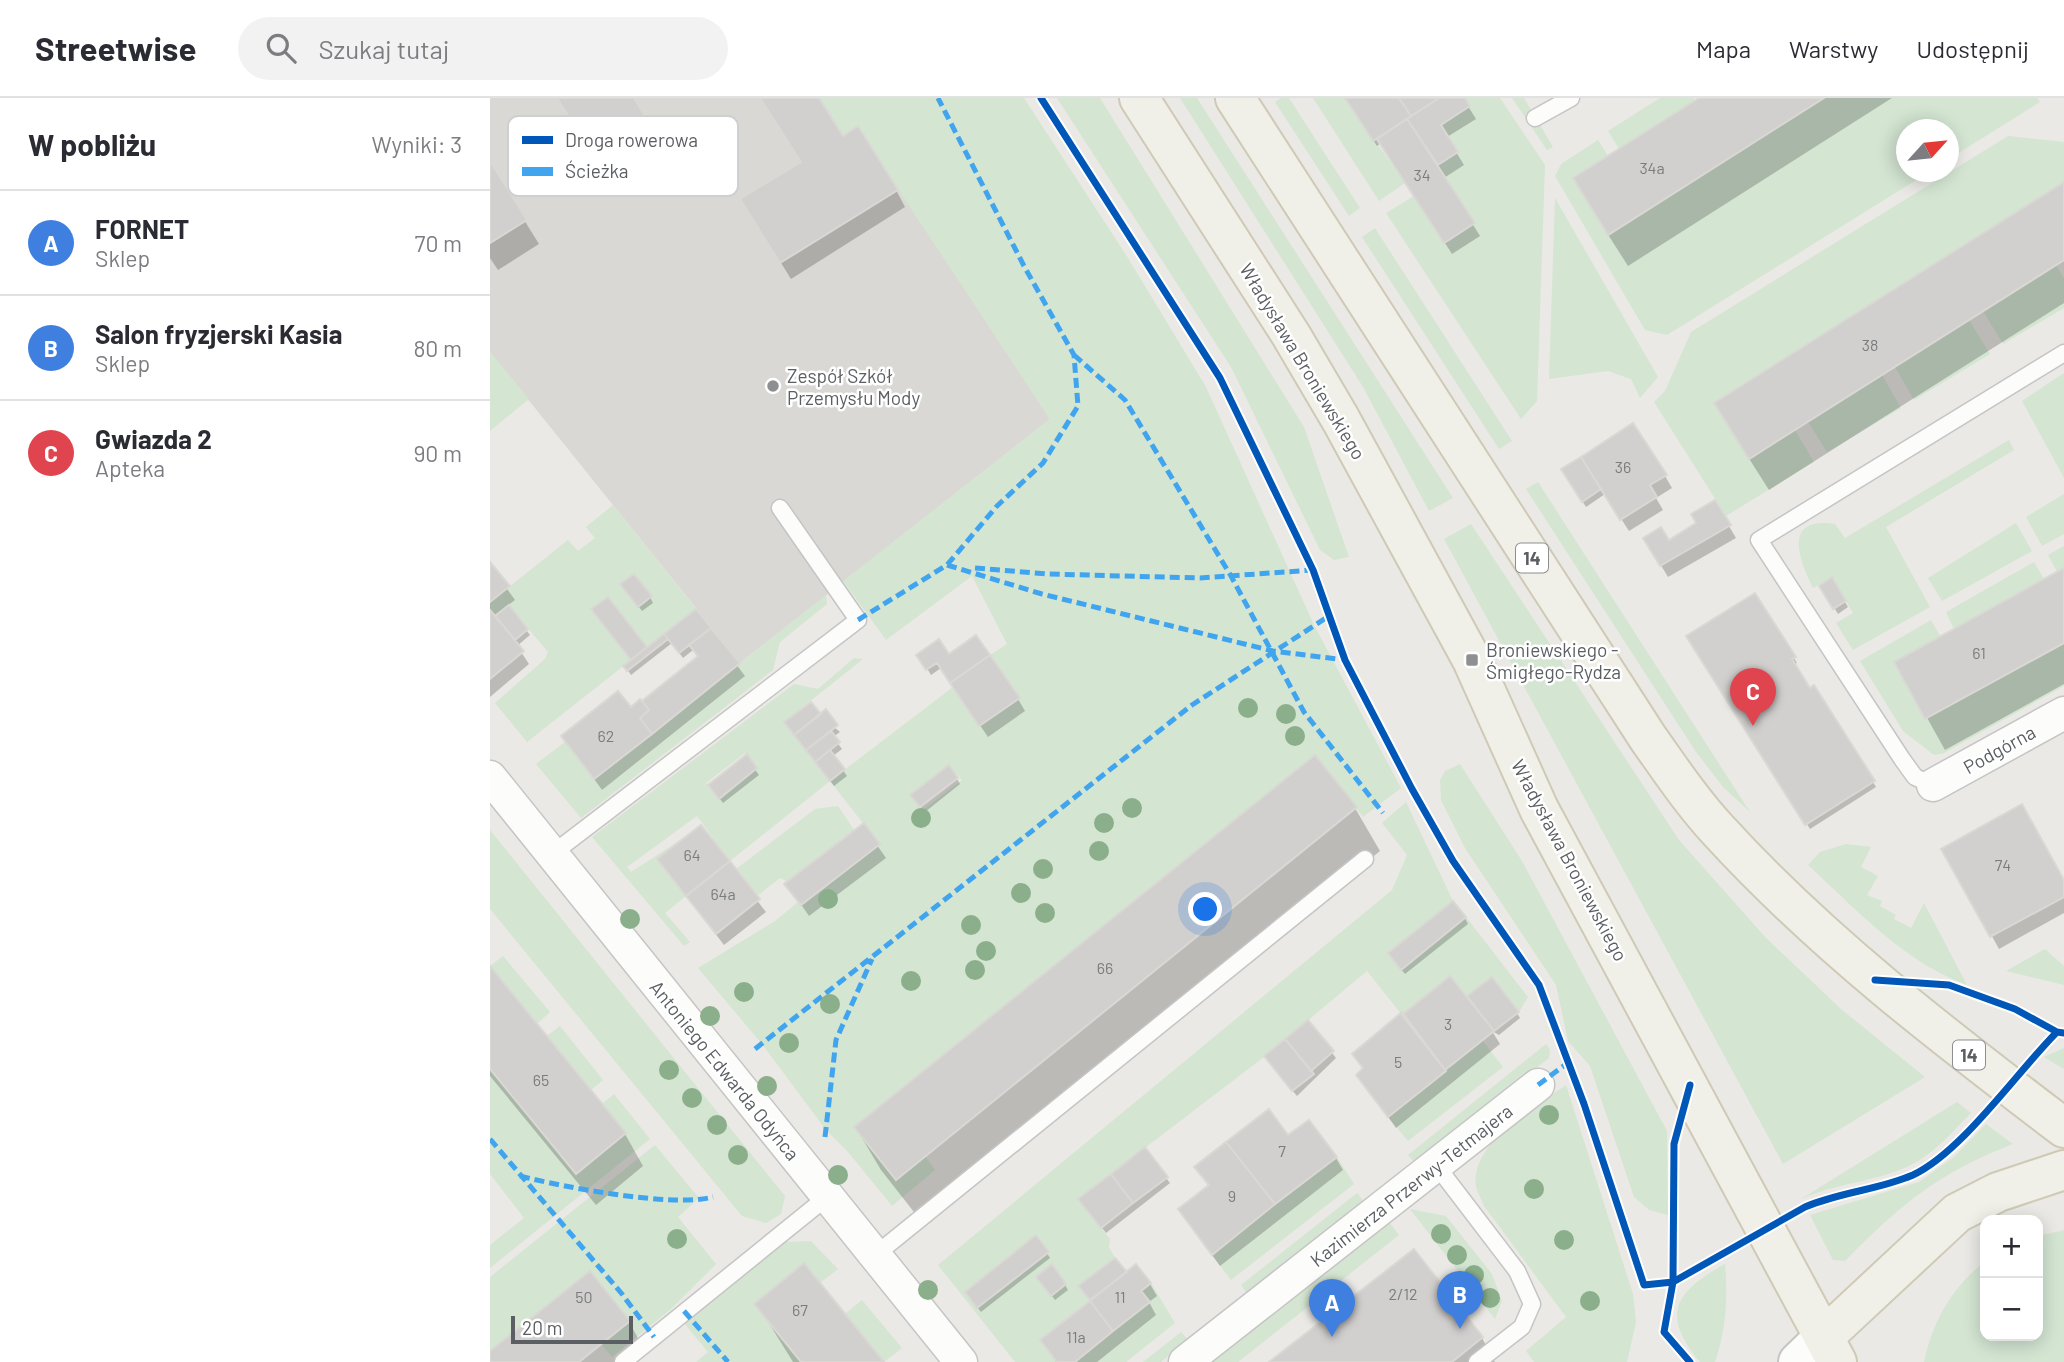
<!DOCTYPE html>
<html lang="pl">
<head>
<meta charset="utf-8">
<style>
	body { margin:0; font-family:Barlow,sans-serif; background:#f2f2f3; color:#2b2b33 }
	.controls { position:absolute; right:21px; bottom:21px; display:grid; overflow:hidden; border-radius:14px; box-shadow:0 4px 18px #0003 }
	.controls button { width:63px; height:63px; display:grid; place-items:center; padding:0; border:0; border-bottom:2px solid #e1e1e2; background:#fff; color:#2b2b33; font:35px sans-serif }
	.compass { position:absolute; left:1406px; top:21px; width:63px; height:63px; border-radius:50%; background:#fff; box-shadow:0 4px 18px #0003; rotate:63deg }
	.scale { position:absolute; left:21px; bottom:18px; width:122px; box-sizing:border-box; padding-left:7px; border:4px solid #5b5e62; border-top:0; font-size:19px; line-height:24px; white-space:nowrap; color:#5b5e62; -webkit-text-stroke:5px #fff; paint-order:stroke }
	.you { position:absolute; left:716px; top:812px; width:24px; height:24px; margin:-18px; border:5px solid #fff; border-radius:50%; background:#1a73e8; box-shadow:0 0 0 10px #1a73e833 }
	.badge { display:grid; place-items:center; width:46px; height:46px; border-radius:50%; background:#0f766e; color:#fff; font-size:23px; font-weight:700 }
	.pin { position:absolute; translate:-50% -58px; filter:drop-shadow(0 2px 4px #0008) }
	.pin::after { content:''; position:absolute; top:37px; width:24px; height:21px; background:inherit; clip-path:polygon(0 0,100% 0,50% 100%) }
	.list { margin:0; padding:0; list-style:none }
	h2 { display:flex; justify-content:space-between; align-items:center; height:91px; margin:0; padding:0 28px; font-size:30px }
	h2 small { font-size:23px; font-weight:400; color:#7c7c81 }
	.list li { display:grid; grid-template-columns:46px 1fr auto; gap:21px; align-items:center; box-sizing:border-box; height:105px; padding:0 28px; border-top:2px solid #e1e1e2 }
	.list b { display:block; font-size:26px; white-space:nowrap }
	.list p { margin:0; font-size:23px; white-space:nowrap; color:#7c7c81 }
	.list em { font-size:23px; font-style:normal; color:#7c7c81 }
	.icon { flex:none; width:38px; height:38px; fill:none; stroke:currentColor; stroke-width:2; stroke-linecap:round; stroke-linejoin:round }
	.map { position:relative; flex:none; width:1574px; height:1264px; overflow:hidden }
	header { display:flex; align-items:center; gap:42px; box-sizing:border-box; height:98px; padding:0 35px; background:#fff; border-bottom:2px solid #e1e1e2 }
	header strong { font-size:33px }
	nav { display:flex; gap:38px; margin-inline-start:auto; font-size:24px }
	.search { width:490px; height:63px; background:#f2f2f3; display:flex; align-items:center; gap:18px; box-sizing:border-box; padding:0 24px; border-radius:38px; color:#7c7c81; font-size:26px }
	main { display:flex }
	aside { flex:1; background:#fff }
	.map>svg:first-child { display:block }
	.education { fill:#dad8d4 }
	.green { fill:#d4e5d2; fill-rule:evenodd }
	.shadow { fill:#0003 }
	.building { fill:#d1d0ce; stroke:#d9d8d4; stroke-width:2 }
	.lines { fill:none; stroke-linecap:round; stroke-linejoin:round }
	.service-casing { stroke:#c5c5c5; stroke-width:19 }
	.minor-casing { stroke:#c5c5c5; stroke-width:35 }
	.tertiary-casing { stroke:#c5c5c5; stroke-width:42 }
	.primary-casing { stroke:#cfc9b6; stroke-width:42 }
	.service { stroke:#fcfcfb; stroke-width:16 }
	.minor { stroke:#fcfcfb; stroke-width:32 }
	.tertiary { stroke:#fcfcfb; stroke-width:38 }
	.primary { stroke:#f1f0e8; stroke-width:38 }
	.quiet { stroke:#40a5ee; stroke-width:5; stroke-dasharray:10 5; stroke-linecap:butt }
	.cycleway-casing { stroke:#fff; stroke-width:11 }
	.cycleway { stroke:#0057b8; stroke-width:7 }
	.tree { fill:#8baf8b }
	.poi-dot { fill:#8d8f90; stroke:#fff; stroke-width:2.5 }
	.labels { text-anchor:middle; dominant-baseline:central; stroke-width:5; stroke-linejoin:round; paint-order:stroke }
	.number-label { font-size:16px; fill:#7a7c7e }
	.shield { fill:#fff; stroke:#8c8e91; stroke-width:2 }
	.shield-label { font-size:18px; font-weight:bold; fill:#5b5e62 }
	.street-label { font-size:19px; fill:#5b5e62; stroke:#fff }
	.poi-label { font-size:19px; fill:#5b5e62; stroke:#fff; text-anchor:start }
	.key { fill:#fff; stroke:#cecfd0; stroke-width:2 }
	.key-label { font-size:19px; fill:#5b5e62 }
</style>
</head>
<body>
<header>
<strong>Streetwise</strong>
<div class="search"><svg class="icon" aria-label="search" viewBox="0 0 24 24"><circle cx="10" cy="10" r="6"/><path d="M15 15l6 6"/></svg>Szukaj tutaj</div>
<nav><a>Mapa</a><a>Warstwy</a><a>Udostępnij</a></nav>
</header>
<main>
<aside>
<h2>W pobliżu<small>Wyniki: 3</small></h2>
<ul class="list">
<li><span class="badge" style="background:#3f7fe0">A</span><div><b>FORNET</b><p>Sklep</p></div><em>70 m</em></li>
<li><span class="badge" style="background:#3f7fe0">B</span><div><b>Salon fryzjerski Kasia</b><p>Sklep</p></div><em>80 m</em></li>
<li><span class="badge" style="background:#e0444e">C</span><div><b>Gwiazda 2</b><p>Apteka</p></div><em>90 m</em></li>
</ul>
</aside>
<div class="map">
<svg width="1574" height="1264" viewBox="0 0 1574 1264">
	<rect width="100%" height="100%" fill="#eae9e5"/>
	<path class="education" d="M0 0H329L368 28 560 321 250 565 0 254Z"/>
	<path class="green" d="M329 0H534L638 160 716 289 824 527 911 690 873 719 825 657 364 1029 405 1082 435 1058 445 1072 402 1108 358 1054 336 1032 272 946 208 870 285 823 308 804 312 807 390 747 340 683 240 763 207 718 137 769 141 774 197 738 167 761 196 798 175 815 200 844 194 848 102 739 304 586 328 591 364 560 373 561 294 624 340 683 463 589 489 628 529 600 500 557 517 546 482 478 396 542 353 483 560 321 367 29 353 38ZM255 655 267 670 229 700 216 685ZM459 668 472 682 433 712 421 698Z
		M567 0H610L814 329 859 459 844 462 830 452 741 269Z
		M690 0H707L963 400 939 413 873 289Z
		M791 0H799L870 110 859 118 785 4Z
		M823 0H855L915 85 889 103Z
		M975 0H1010L1055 67 1047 303 1031 321 896 115 924 98 985 125 948 67 968 54 951 27 980 8Z
		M1022 0H1034L1063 49 1057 52Z
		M1170 0H1203L1205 3 1129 51 1118 33Z
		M1334 0H1547L1550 4 1459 61 1458 32H1416V74H1439L1177 237 1155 232 1065 78 1071 66 1108 42 1118 58 1083 81 1118 137Z
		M1518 38 1574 44V84L1224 305 1259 361 1305 332 1324 364 1236 418 1164 304 1175 293 1201 234Z
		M1065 100 1168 279 1150 300 1141 281 1118 273 1059 281Z
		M885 130 1022 343 1009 351 872 139Z
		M1566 167 1574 180V210L1513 246 1493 213Z
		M1479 222 1500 256 1424 302 1405 269Z
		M0 254 39 301 0 333Z
		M1574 275V380L1532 303Z
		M1392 277 1411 310 1337 354 1318 324Z
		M1519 342 1524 352 1396 429 1440 509 1363 552 1346 525 1363 515 1342 480 1323 490C1309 462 1292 418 1345 426L1355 440Z
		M1048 384 1260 714 1233 689 1206 654 1036 391Z
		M1574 396V436L1552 448 1536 419Z
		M123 407 206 511 157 549 118 499 102 511 141 562 37 644 5 605 55 561 58 554 19 508 5 518 0 512V504L78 442 88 453 105 440 96 429ZM144 476 161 498 131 486Z
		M1526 425 1542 453 1452 503 1438 480Z
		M981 426 1189 742 1276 840 1351 911 1435 979 1293 1066 954 441Z
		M1574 448V470L1567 474 1558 457Z
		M1544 464 1554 481 1464 531 1456 514Z
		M336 497 337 506 290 544 283 572 91 720 46 666 75 644 104 681Z
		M1441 522 1450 538 1404 564 1435 621 1574 545V588L1454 655 1444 657 1413 633 1370 563Z
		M970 666 1032 763 1177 1033 1178 1117 1159 1112 1144 1099 1100 968 1078 943 1066 887 975 750 951 702 950 682 955 673Z
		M916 704 963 803 898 856 911 871 976 819 1038 899 1029 914 1002 879 977 898 960 878 912 917 877 873 774 959 588 1101 620 1141 619 1149 625 1160 589 1188 600 1203 550 1242 567 1264H525L448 1167 902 792 917 757 892 725ZM547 1137 558 1153 487 1209 475 1194Z
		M348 708 364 732 298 784 290 780 267 798 246 771 325 711Z
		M0 732 295 1098 291 1116 276 1125 252 1118 0 811Z
		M1356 746 1381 749 1371 769 1388 778 1377 797 1392 803 1390 808 1406 817 1404 821 1421 830 1434 805 1477 887C1414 864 1367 812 1318 767L1330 754Z
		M1555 851 1574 868V887L1516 873Z
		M13 858 60 914 47 926 0 868Z
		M70 928 113 982 101 992 57 938Z
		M992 942 1013 969 918 1043 898 1019Z
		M1056 946 1060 952 1059 960 925 1065 918 1057Z
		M1574 950V971L1554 959Z
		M0 971 86 1076 136 1035 112 1006 124 996 160 1041 0 1170V1147L34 1120 0 1076Z
		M1076 987 1143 1196 1146 1224 1137 1264H1044L1036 1253 1076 1219 994 1108C992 1102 987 1094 986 1088 980 1044 1046 1008 1076 987Z
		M1467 1004 1481 1015C1462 1034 1444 1056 1419 1068 1385 1084 1346 1085 1311 1101Z
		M1496 1026 1523 1046C1448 1075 1411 1106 1355 1163L1343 1162 1320 1117 1429 1084 1464 1059Z
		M165 1047 209 1100 188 1119 226 1166 182 1210 122 1259 111 1246 140 1223 100 1173 0 1253V1179Z
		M847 1059 864 1086 741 1182 722 1157Z
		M867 1095 875 1105 758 1197 751 1187Z
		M920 1111 956 1118 1002 1176 1012 1203 1005 1221Z
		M900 1125 909 1137 748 1264H722Z
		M1574 1132V1264H1434C1443 1222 1462 1190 1495 1163V1238H1548V1138Z
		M321 1143 348 1171 330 1185 314 1165 311 1264H206L218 1254 194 1225 295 1144Z
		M1235 1166C1238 1200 1236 1232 1225 1264H1210C1170 1216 1185 1194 1235 1166Z
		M661 1185 685 1225 636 1264H584L660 1204 651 1193Z
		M372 1202 412 1250 394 1264 355 1216Z
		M691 1234 698 1242 671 1264H653Z"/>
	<path class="shadow" d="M67 0H141L179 62 141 87 122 57 109 65Z
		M270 0H327L352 40 405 90 415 109 301 181 263 120 312 65Z
		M856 0H973L986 21 957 39 974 67 954 80 990 138 962 156 891 45 887 48Z
		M1213 0H1402L1138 168 1103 113Z
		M0 67 49 146 8 172 0 160Z
		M1574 86V205L1279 392 1244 337Z
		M1073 372 1175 378 1182 390 1166 400 1173 412 1139 433 1115 396 1096 409Z
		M1239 428 1246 440 1178 479 1155 441 1179 444Z
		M0 467 25 502 17 508 40 537 27 548 39 566 0 599Z
		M1574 472V586L1455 652 1406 564Z
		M1342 482 1358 509 1348 516 1331 488Z
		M136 492 160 499 163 505 152 513Z
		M1264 497 1307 565 1303 567 1319 592 1323 589 1386 689 1320 731 1199 539Z
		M117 501 157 552 206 513 255 578 112 692 73 638 152 606 208 560 203 552 193 560 182 545 141 577 135 568 142 563Z
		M429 557 458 559 528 601 535 613 498 639 451 570 441 577Z
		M331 618 350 634 343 639 352 651 343 658 357 678 344 688 300 630Z
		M256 659 269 677 233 705 224 693Z
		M825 659 865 710 890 753 431 1123 391 1072 366 1030Z
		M467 681 470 686 435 714 426 703Z
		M373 727 396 760 319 818 297 786Z
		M211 729 276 814 234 847 169 762Z
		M1454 751 1574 785V815L1509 851Z
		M975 820 978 826 915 876 903 861Z
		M0 871 135 1036 153 1068 106 1107 0 978Z
		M983 906 1027 915 1030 920 1009 937 1002 933 1010 946 906 1030 868 977 873 972 864 956Z
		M818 924 846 960 807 998 779 964Z
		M798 1040 846 1060 853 1072 730 1168 698 1124 719 1089 706 1069Z
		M676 1080 680 1085 616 1135 594 1107Z
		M923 1153 992 1240 1005 1264H782Z
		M557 1155 560 1160 491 1214 480 1200Z
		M100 1175 139 1224 157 1256 147 1264H0V1255Z
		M636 1176 660 1186 667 1198 659 1204 666 1217 607 1264H566L552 1243 602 1203 594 1194Z
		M552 1185 575 1187 578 1192 565 1202Z
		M267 1206 392 1264H303Z"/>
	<path class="building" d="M67 0H144L167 38 126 64 107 35 94 43Z
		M270 0H329L353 38 368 28 408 92 290 165 250 101 311 64Z
		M855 0H909L921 18 883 43Z
		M909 0H949L921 18Z
		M949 0H975L980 8 951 27 968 54 948 67 917 21Z
		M1209 0H1334L1118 137 1083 80Z
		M917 21 985 125 954 145 887 41Z
		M0 63 37 122 0 145Z
		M1574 84V162L1259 361 1224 305Z
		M1143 325 1177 377 1160 387 1167 399 1130 422 1091 359Z
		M1091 359 1111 391 1092 404 1071 371Z
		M1225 402 1241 427 1170 468 1153 440 1171 429 1179 442 1206 425 1201 416Z
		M0 464 20 488 0 504Z
		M1574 470V545L1435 621 1404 564Z
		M144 476 162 498 148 509 130 486Z
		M1342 479 1356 503 1343 511 1329 488Z
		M1265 495 1306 559 1302 561 1320 590 1324 587 1385 683 1315 727 1196 538Z
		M118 499 157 549 141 562 101 511Z
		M19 507 38 531 25 542 5 518Z
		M206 511 221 530 189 555 174 536Z
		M0 512 34 553 0 581Z
		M221 530 250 565 162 636 150 620 159 612 152 603 208 558 199 547Z
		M174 536 178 541 137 573 133 568Z
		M486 537 500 557 460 585 447 565 436 572 426 557 449 541 459 556Z
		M500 557 530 600 489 628 460 585Z
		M128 593 141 609 150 601 152 603 159 612 150 620 162 636 104 681 71 638Z
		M321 604 331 616 304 637 294 624Z
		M336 611 348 627 316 652 304 637Z
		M341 633 350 644 325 664 316 652Z
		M340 652 355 671 340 683 325 664Z
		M257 656 267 670 229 701 218 687Z
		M825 657 867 709 406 1082 364 1029Z
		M459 667 468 680 430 709 420 697Z
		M1532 706 1574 782V799L1500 839 1451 751Z
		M374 725 390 746 311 807 294 786Z
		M211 727 240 763 196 798 167 761Z
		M240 763 270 801 226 836 196 798Z
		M963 803 976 819 911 872 898 855Z
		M0 868 136 1035 86 1076 0 971Z
		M960 878 1004 933 955 972 912 917Z
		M1002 879 1029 914 1004 933 977 898Z
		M912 914 956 973 898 1019 866 977 873 970 862 956Z
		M818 922 844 953 821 973 795 941Z
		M795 941 824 976 802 993 774 958Z
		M779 1011 798 1037 819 1022 847 1059 785 1106 736 1044Z
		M736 1044 785 1106 722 1157 688 1111 719 1087 704 1069Z
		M655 1049 678 1079 643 1105 621 1076Z
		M621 1076 643 1105 611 1130 588 1101Z
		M546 1137 559 1154 487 1210 475 1194Z
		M924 1151 993 1239 962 1264H779Z
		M625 1160 637 1174 600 1202 588 1188Z
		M314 1165 339 1196 394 1264H311L264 1206Z
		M562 1166 576 1186 561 1198 546 1179Z
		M646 1166 661 1185 651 1193 660 1204 623 1233 600 1203Z
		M100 1173 140 1223 89 1264H0V1253Z
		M600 1203 623 1233 585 1264H567L550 1242Z"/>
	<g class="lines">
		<defs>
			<path id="service" d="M1045 20 1081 0
				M1443 687 1425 679 1412 661 1269 442 1574 255
				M62 756 368 522 290 410
				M946 1067 1027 1173 1042 1206 1032 1229 987 1264
				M384 1158 875 761
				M133 1264 337 1099"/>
			<path id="minor" d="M0 679 471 1264
				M1443 687 1574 615
				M695 1264 1048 987"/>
			<path id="tertiary" d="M1308 1264 1334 1239"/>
			<path id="primary" d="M649 0 801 237 851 322 982 562 1049 711 1347 1264
				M745 0 1158 640C1180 671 1202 704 1228 732 1331 845 1453 938 1574 1030
				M1334 1239 1467 1115 1508 1094 1574 1072"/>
		</defs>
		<use href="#service" class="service-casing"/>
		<use href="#minor" class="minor-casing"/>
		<use href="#tertiary" class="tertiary-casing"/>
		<use href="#primary" class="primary-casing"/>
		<use href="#service" class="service"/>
		<use href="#minor" class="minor"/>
		<use href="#tertiary" class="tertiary"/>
		<use href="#primary" class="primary"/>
		<path class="quiet" d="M584 257 635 302 741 478 814 614 893 715
			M457 467 552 496 783 553 855 562
			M485 470 557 476 710 480 823 472
			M368 522 457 467 507 408 553 365 588 308 584 257 534 168 448 0
			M265 951 702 607 839 518
			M1048 987 1079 964
			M335 1039 346 942 382 861
			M0 1041 132 1196 164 1239
			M30 1078C73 1089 183 1110 223 1099
			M194 1213 238 1264"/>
		<defs>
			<path id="cycleway" d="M551 0 730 280 823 472 855 562 922 691 963 763 1049 887 1094 1006 1154 1187 1183 1184 1184 1046 1200 987
				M1385 882 1459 887 1525 911 1567 934
				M1200 1264 1174 1234 1183 1184 1315 1109C1350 1094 1388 1092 1423 1077 1472 1054 1527 974 1567 934L1574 935"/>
		</defs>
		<use href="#cycleway" class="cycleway-casing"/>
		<use href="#cycleway" class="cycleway"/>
	</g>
	<g class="tree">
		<circle cx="758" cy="610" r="10"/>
		<circle cx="796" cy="616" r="10"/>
		<circle cx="805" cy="638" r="10"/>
		<circle cx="642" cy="710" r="10"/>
		<circle cx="431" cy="720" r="10"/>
		<circle cx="614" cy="725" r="10"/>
		<circle cx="609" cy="753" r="10"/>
		<circle cx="553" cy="771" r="10"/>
		<circle cx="531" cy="795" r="10"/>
		<circle cx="338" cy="801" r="10"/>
		<circle cx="555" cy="815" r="10"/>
		<circle cx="140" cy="821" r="10"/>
		<circle cx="481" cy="827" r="10"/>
		<circle cx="496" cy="853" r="10"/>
		<circle cx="485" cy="872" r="10"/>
		<circle cx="421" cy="883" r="10"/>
		<circle cx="254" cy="894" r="10"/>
		<circle cx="340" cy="906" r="10"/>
		<circle cx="220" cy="918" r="10"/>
		<circle cx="299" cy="945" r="10"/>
		<circle cx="179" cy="972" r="10"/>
		<circle cx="277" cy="988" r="10"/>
		<circle cx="202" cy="1000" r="10"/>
		<circle cx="1059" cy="1017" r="10"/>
		<circle cx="227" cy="1027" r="10"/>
		<circle cx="248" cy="1057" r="10"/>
		<circle cx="348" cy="1077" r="10"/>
		<circle cx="1044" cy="1091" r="10"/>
		<circle cx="951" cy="1136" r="10"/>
		<circle cx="187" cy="1141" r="10"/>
		<circle cx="1074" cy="1142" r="10"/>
		<circle cx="967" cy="1157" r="10"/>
		<circle cx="984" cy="1177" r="10"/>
		<circle cx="438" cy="1192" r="10"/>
		<circle cx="1000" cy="1200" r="10"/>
		<circle cx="1100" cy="1203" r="10"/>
	</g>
	<g class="poi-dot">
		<circle cx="283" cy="288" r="7"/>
		<rect x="975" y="555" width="14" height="14" rx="3.5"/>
	</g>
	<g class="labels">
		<g class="number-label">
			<text x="1162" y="69">34a</text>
			<text x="932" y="76">34</text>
			<text x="1380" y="246">38</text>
			<text x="1133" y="368">36</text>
			<text x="1489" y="554">61</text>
			<text x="116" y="637">62</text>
			<text x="202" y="756">64</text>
			<text x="1513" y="766">74</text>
			<text x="233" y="795">64a</text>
			<text x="615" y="869">66</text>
			<text x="958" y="925">3</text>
			<text x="908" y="963">5</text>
			<text x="51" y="981">65</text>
			<text x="792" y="1052">7</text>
			<text x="742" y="1097">9</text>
			<text x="913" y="1195">2/12</text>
			<text x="94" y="1198">50</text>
			<text x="630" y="1198">11</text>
			<text x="310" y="1211">67</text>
			<text x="586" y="1238">11a</text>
		</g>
		<g class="shield">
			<rect x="1026" y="445.5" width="32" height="29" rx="5"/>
			<rect x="1463" y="942.5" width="32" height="29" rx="5"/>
		</g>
		<g class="shield-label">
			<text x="1042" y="460">14</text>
			<text x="1479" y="957">14</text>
		</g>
		<g class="street-label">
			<text transform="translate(813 263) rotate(59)">Władysława Broniewskiego</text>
			<text transform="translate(1509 651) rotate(-29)">Podgórna</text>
			<text transform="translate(1080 762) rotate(62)">Władysława Broniewskiego</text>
			<text transform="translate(235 972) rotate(51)">Antoniego Edwarda Odyńca</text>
			<text transform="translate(921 1087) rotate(-38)">Kazimierza Przerwy-Tetmajera</text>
		</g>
		<g class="poi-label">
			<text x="297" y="277">Zespół Szkół<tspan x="297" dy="22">Przemysłu Mody</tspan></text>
			<text x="996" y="551">Broniewskiego -<tspan x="996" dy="22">Śmigłego-Rydza</tspan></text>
		</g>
	</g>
	<rect x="18" y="18" width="230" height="80" rx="10" class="key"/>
	<rect x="32" y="38" width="31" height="8" fill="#0057b8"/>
	<rect x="32" y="69" width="31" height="9" fill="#40a5ee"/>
	<g class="key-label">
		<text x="75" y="49">Droga rowerowa</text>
		<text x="75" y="80">Ścieżka</text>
	</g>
</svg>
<div class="controls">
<button>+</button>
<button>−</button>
</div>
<svg class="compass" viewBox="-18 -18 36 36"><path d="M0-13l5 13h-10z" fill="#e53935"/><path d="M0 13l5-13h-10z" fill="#7c7c81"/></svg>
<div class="scale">20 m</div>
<div class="you"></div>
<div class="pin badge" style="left:842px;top:1239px;background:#3f7fe0">A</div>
<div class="pin badge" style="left:970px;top:1231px;background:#3f7fe0">B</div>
<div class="pin badge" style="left:1263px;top:628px;background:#e0444e">C</div>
</div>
</main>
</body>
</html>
